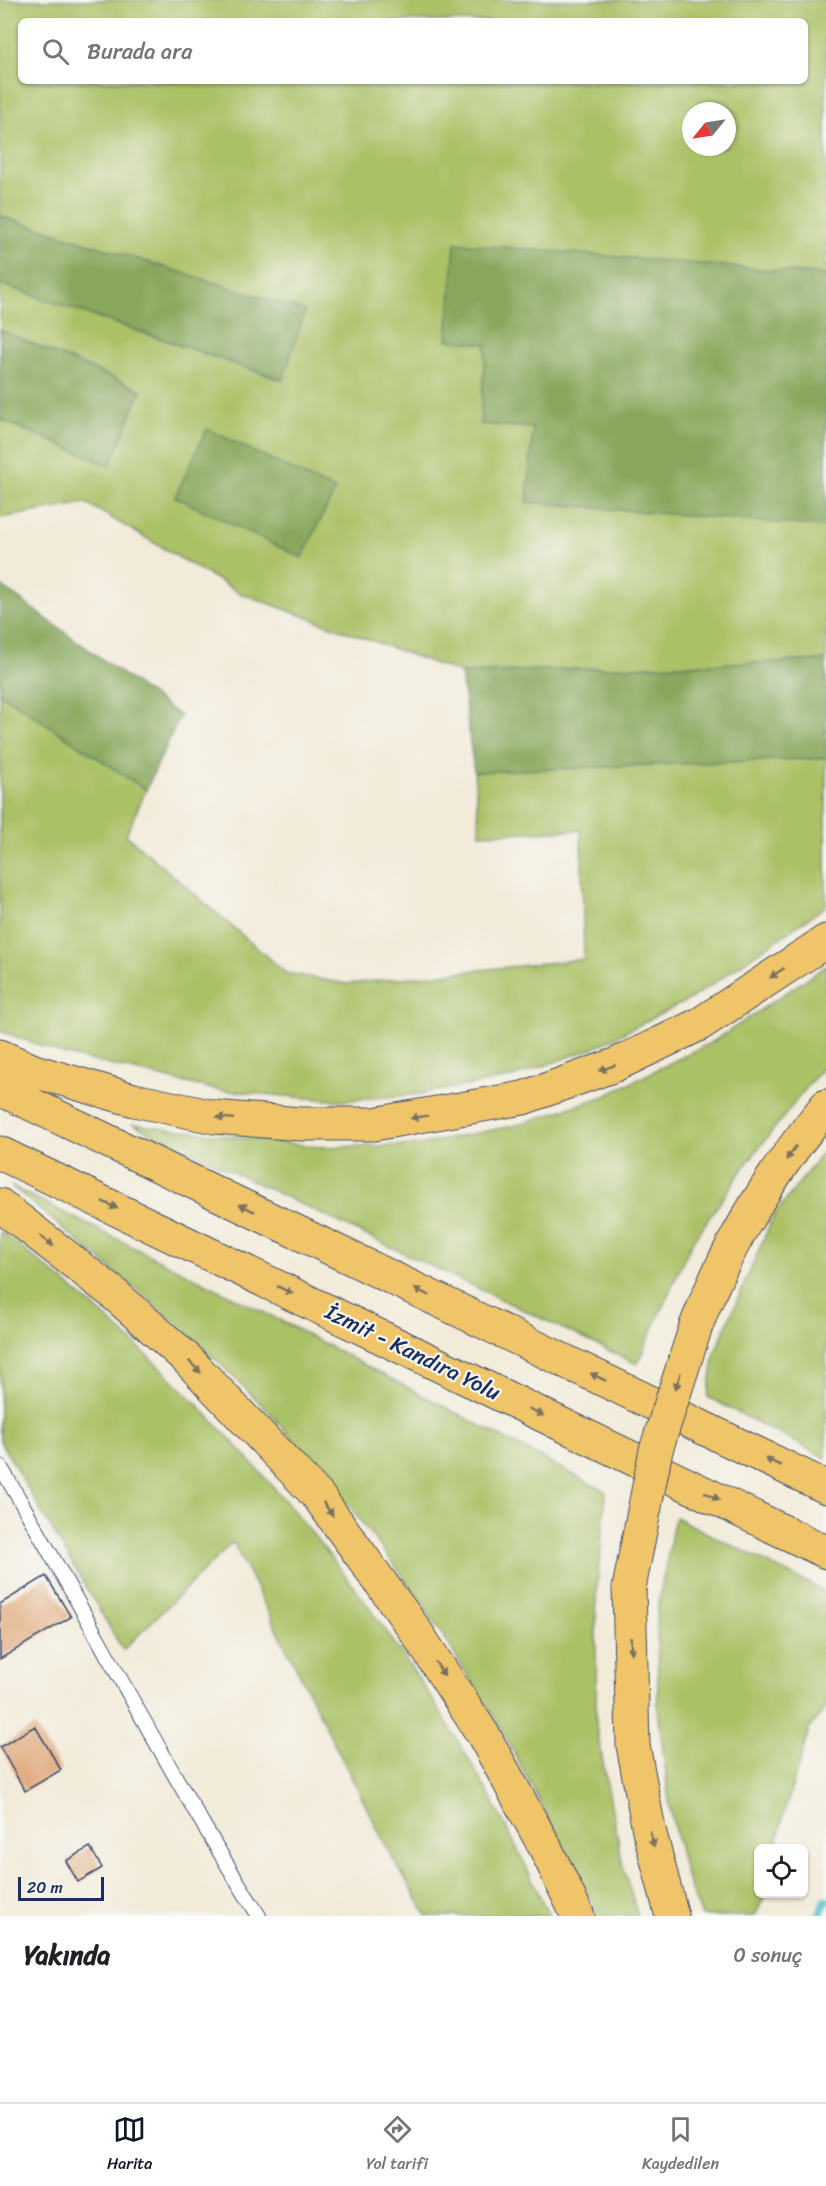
<!DOCTYPE html>
<html lang="tr">
<head>
<meta charset="utf-8">
<style>
	body { margin:0; font-family:Sriracha,sans-serif; background:#f2f2f2; color:#202124 }
	.controls { position:absolute; right:18px; bottom:18px; display:grid; overflow:hidden; border-radius:9px; box-shadow:0 2px 4px #0004 }
	.controls button { width:54px; height:54px; display:grid; place-items:center; padding:0; border:0; border-bottom:2px solid #e0e0e0; background:#fff; color:#202124; font:30px sans-serif }
	.compass { position:absolute; left:682px; top:102px; width:54px; height:54px; border-radius:50%; background:#fff; box-shadow:0 2px 4px #0004; rotate:240deg }
	.scale { position:absolute; left:18px; bottom:15px; width:86px; box-sizing:border-box; padding-left:6px; border:3px solid #1b2f5e; border-top:0; font-size:16px; line-height:21px; white-space:nowrap; color:#1b2f5e; -webkit-text-stroke:4px #f6f6f2; paint-order:stroke }
	.list { margin:0; padding:0; list-style:none }
	h2 { display:flex; justify-content:space-between; align-items:center; height:78px; margin:0; padding:0 24px; font-size:26px }
	h2 small { font-size:20px; font-weight:400; color:#757577 }
	.icon { flex:none; width:33px; height:33px; fill:none; stroke:currentColor; stroke-width:2; stroke-linecap:round; stroke-linejoin:round }
	.map { position:relative; flex:none; width:826px; height:1916px; overflow:hidden }
	.search { position:absolute; background:#fff; box-shadow:0 2px 4px #0004; left:18px; right:18px; top:18px; height:66px; display:flex; align-items:center; gap:15px; box-sizing:border-box; padding:0 21px; border-radius:9px; color:#757577; font-size:22px }
	.sheet { height:186px; background:#fff }
	nav { display:flex; justify-content:space-around; align-items:center; box-sizing:border-box; height:84px; border-top:2px solid #e0e0e0; background:#fff; font-size:16px; color:#757577 }
	nav a { display:grid; justify-items:center; gap:3px }
	nav .on { color:#111827 }
	.map>svg:first-child { display:block }
	.green { fill:#abc166; stroke:#637862; stroke-width:1.5; fill-rule:evenodd }
	.forest { fill:#88a75b; stroke:#526b5c; stroke-width:1.5 }
	.lines { fill:none; stroke-linecap:round; stroke-linejoin:round }
	.stream { stroke:#54c0cf; stroke-width:8 }
	.building { fill:#e2ad82 }
	.lane-casing { stroke:#3b4b70; stroke-width:16 }
	.highway-casing { stroke:#3b4b70; stroke-width:35 }
	.lane { stroke:#fff; stroke-width:14 }
	.highway { stroke:#f0c469; stroke-width:33 }
	.highway-bridge-casing { stroke:#3b4b70; stroke-width:35; stroke-linecap:butt }
	.highway-bridge { stroke:#f0c469; stroke-width:33 }
	.oneway { fill:#7b7263 }
	.labels { text-anchor:middle; dominant-baseline:central; stroke-width:4.5; stroke-linejoin:round; paint-order:stroke }
	.street-label { font-size:22px; fill:#1b2f5e; stroke:#f6f6f2 }
</style>
</head>
<body>
<div class="map">
<svg width="826" height="1916" viewBox="0 0 826 1916">
	<rect width="100%" height="100%" fill="#f6f6f2"/>
	<filter id="ink" filterUnits="userSpaceOnUse"><feTurbulence type="fractalNoise" baseFrequency=".0167" numOctaves="2"/><feDisplacementMap in="SourceGraphic" scale="12" xChannelSelector="R" yChannelSelector="G"/><feConvolveMatrix kernelMatrix="1 2 1 2 8 2 1 2 1" color-interpolation-filters="sRGB"/></filter>
	<filter id="wash" filterUnits="userSpaceOnUse"><feTurbulence type="fractalNoise" baseFrequency=".008" numOctaves="4" result="noise"/><feDisplacementMap in="SourceGraphic" scale="24" xChannelSelector="R" yChannelSelector="G"/><feGaussianBlur stdDeviation="1.35" result="paint"/><feColorMatrix in="noise" values="0 0 0 0 0 0 0 0 0 0 0 0 0 0 0 0 0 1.4 0 .05"/><feComposite in="paint" operator="in"/></filter>
	<g filter="url(#wash)">
		<rect width="100%" height="100%" fill="#f2ebd9"/>
		<path class="green" d="M0 0H826V660L461 673 240 593 86 503 0 518V419L110 466 141 391 0 330V284L282 380 304 311 0 216ZM21 21H805V81H21ZM691 111H727V147H691Z
			M0 693 146 790 126 835 286 973 347 984 584 959 581 830 480 834 474 772 826 758V906L692 998 594 1048 510 1078 420 1094 341 1101 217 1090 63 1054 0 1031Z
			M826 966V1063L747 1163 691 1244 637 1364 132 1124 318 1147 419 1145 517 1125 605 1096 714 1041Z
			M826 1148V1458L708 1397 715 1352 773 1217Z
			M11 1186 285 1323 606 1492 596 1597V1726L623 1867 638 1916H599L501 1728 418 1596 347 1503 269 1412 211 1355 147 1298Z
			M0 1231C230 1404 432 1652 549 1916H427L389 1852 233 1542 123 1650 0 1441Z
			M675 1517 826 1592V1708L810 1727 783 1816 776 1848H758V1894H766L755 1916H702L687 1880 670 1810 658 1708 657 1611Z"/>
		<path class="forest" d="M0 216 305 311 283 380 0 284Z
			M455 243 826 275V527L527 502 533 428 480 424 486 344 447 340Z
			M0 330 141 390 110 466 0 419Z
			M207 429 335 490 302 558 175 497Z
			M0 585 180 716 146 790 0 693Z
			M826 660V758L474 772 461 673Z"/>
		<g class="lines">
			<path class="stream" d="M819 1916 826 1900"/>
		</g>
		<g id="blocks">
			<path class="building" d="M46 1576 71 1617 0 1659V1604Z
				M35 1726 61 1770 25 1791 0 1747Z
				M90 1847 102 1868 78 1882 66 1861Z"/>
		</g>
	</g>
	<g filter="url(#ink)">
		<use href="#blocks" fill-opacity="0" stroke="#3b4b70" stroke-width="1.5"/>
		<g class="lines">
			<defs>
				<path id="lane" d="M0 1466C88 1615 167 1771 259 1916"/>
				<path id="highway" d="M0 1056 34 1071 134 1100 214 1117 301 1124H374L523 1098 615 1065 700 1024 826 941
					M0 1089 826 1487
					M0 1153 826 1552
					M0 1205 112 1292 186 1358 318 1496 415 1630 484 1736 545 1847 578 1916
					M696 1326C726 1246 772 1172 826 1106
					M629 1588 633 1745 649 1830 672 1916"/>
			</defs>
			<use href="#lane" class="lane-casing"/>
			<use href="#highway" class="highway-casing"/>
			<use href="#lane" class="lane"/>
			<use href="#highway" class="highway"/>
			<defs>
				<path id="highway-bridge" d="M629 1588 656 1450 696 1326"/>
			</defs>
			<use href="#highway-bridge" class="highway-bridge-casing"/>
			<use href="#highway-bridge" class="highway-bridge"/>
		</g>
		<defs><path id="oneway-solid" d="M-6-.8H1V-3.2L6.5 0L1 3.2V.8H-6Z" transform="scale(1.5)"/></defs>
		<g class="oneway">
			<use href="#oneway-solid" transform="translate(777 973) rotate(146)"/>
			<use href="#oneway-solid" transform="translate(607 1068) rotate(160)"/>
			<use href="#oneway-solid" transform="translate(419 1117) rotate(171)"/>
			<use href="#oneway-solid" transform="translate(225 1118) rotate(-175)"/>
			<use href="#oneway-solid" transform="translate(791 1153) rotate(125)"/>
			<use href="#oneway-solid" transform="translate(110 1205) rotate(26)"/>
			<use href="#oneway-solid" transform="translate(247 1208) rotate(-154)"/>
			<use href="#oneway-solid" transform="translate(47 1241) rotate(38)"/>
			<use href="#oneway-solid" transform="translate(285 1290) rotate(26)"/>
			<use href="#oneway-solid" transform="translate(422 1292) rotate(-154)"/>
			<use href="#oneway-solid" transform="translate(195 1367) rotate(45)"/>
			<use href="#oneway-solid" transform="translate(598 1377) rotate(-154)"/>
			<use href="#oneway-solid" transform="translate(678 1381) rotate(108)"/>
			<use href="#oneway-solid" transform="translate(536 1412) rotate(26)"/>
			<use href="#oneway-solid" transform="translate(773 1462) rotate(-154)"/>
			<use href="#oneway-solid" transform="translate(712 1496) rotate(26)"/>
			<use href="#oneway-solid" transform="translate(328 1509) rotate(54)"/>
			<use href="#oneway-solid" transform="translate(631 1646) rotate(88)"/>
			<use href="#oneway-solid" transform="translate(440 1669) rotate(57)"/>
			<use href="#oneway-solid" transform="translate(652 1839) rotate(75)"/>
		</g>
	</g>
	<g class="labels">
		<g class="street-label">
			<text transform="translate(413 1352) rotate(26)">İzmit - Kandıra Yolu</text>
		</g>
	</g>
</svg>
<div class="controls">
<button><svg class="icon" aria-label="locate" viewBox="0 0 24 24"><circle cx="12" cy="12" r="6"/><path d="M12 2v4M12 18v4M2 12h4M18 12h4"/></svg></button>
</div>
<svg class="compass" viewBox="-18 -18 36 36"><path d="M0-13l5 13h-10z" fill="#e53935"/><path d="M0 13l5-13h-10z" fill="#757577"/></svg>
<div class="scale">20 m</div>
<div class="search"><svg class="icon" aria-label="search" viewBox="0 0 24 24"><circle cx="10" cy="10" r="6"/><path d="M15 15l6 6"/></svg>Burada ara</div>
</div>
<section class="sheet">
<h2>Yakında<small>0 sonuç</small></h2>
<ul class="list">
</ul>
</section>
<nav>
<a class="on"><svg class="icon" aria-label="map" viewBox="0 0 24 24"><path d="M3 6l6-2 6 2 6-2v14l-6 2-6-2-6 2zM9 4v14M15 6v14"/></svg>Harita</a>
<a><svg class="icon" aria-label="directions" viewBox="0 0 24 24"><path d="M12 3l9 9-9 9-9-9zM9 14v-3h6M13 9l2 2-2 2"/></svg>Yol tarifi</a>
<a><svg class="icon" aria-label="saved" viewBox="0 0 24 24"><path d="M7 4h10v16l-5-4-5 4z"/></svg>Kaydedilen</a>
</nav>
</body>
</html>
